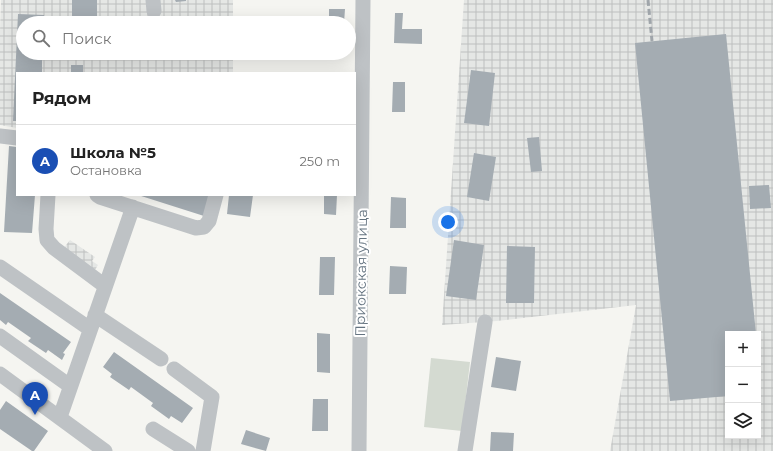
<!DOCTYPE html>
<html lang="ru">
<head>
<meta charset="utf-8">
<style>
	body { margin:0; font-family:Montserrat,sans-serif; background:#f6f6f6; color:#222 }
	.controls { position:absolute; right:12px; bottom:12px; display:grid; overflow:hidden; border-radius:0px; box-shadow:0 4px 16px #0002 }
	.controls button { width:36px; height:36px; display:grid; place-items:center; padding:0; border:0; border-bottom:1px solid #e0e0e0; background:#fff; color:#222; font:20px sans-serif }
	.you { position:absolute; left:448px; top:222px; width:14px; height:14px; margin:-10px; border:3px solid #fff; border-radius:50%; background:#1a73e8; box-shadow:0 0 0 6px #1a73e833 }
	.badge { display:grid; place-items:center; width:26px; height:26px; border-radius:50%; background:#b45309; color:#fff; font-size:13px; font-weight:700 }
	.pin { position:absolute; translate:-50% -33px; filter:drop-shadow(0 1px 2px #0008) }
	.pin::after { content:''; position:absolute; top:21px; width:14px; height:12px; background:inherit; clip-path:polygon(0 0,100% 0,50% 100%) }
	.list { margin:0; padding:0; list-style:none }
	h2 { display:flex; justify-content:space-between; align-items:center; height:52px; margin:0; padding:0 16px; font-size:17px }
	h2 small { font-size:13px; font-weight:400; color:#767676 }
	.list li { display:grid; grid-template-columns:26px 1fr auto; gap:12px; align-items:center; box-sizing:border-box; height:72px; padding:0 16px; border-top:1px solid #e0e0e0 }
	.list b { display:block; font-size:15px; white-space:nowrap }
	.list p { margin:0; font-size:13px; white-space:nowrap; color:#767676 }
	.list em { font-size:13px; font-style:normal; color:#767676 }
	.icon { flex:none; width:22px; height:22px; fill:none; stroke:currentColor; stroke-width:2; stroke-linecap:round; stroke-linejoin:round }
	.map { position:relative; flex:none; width:773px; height:451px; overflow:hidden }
	.search { position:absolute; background:#fff; box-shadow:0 4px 16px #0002; left:16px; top:16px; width:340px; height:44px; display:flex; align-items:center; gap:10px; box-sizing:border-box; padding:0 14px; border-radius:22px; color:#767676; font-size:15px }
	.panel { position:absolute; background:#fff; box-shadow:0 4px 16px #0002; left:16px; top:72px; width:340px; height:124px; border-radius:0px }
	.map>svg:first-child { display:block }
	.industrial { fill:url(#industrial-grid); fill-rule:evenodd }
	.green { fill:#d4dad1 }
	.building { fill:#a4acb2 }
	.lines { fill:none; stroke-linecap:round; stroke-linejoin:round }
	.minor { stroke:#bec2c5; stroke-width:15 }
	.rail { stroke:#9fa5aa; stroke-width:3; stroke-dasharray:6 3; stroke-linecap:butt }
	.labels { text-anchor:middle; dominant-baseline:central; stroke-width:4; stroke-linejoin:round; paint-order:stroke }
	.street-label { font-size:14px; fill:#657481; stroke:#fff }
</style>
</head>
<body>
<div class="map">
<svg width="773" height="451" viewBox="0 0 773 451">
	<defs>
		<pattern id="industrial-grid" width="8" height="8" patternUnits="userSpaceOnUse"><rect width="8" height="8" fill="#e5e7e5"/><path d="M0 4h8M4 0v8" fill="none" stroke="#bdc0bf"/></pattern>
	</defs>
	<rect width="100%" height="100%" fill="#f5f5f1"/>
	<path class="industrial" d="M1 0H233V23H23V53H233V73H17V128L0 125V31Z
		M464 0H773V451H610L636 305 497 321 442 325ZM728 334H758V436H728Z
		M70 240 95 257 92 261 98 265 95 270 63 249Z"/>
	<path class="green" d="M431 358 470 362 462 431 424 427Z"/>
	<path class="building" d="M72 0H97V23H72Z
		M175 0H186V1L176 2Z
		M329 9H345L344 23H329Z
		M395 13H403L402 29H422V44L394 43Z
		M18 14 44 15V23H23V53H42V73H17V121H13Z
		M726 34 756 334H728V396L670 401 635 43Z
		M72 53H208V56H72Z
		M71 65H83V73H71Z
		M471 70 495 73 489 126 464 123Z
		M393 82H405V112H392Z
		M539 137 542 171 531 172 527 138Z
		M9 146 17 147V195H35L32 233 4 232Z
		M474 153 496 157 489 201 467 197Z
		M769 185 771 208 750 209 749 186Z
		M138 195H210L204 216Z
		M229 195H253L250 217 227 214Z
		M324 195H337L336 215 324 214Z
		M391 197 406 198V228H390Z
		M454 240 484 245 476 300 446 296Z
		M507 246 535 247 534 303H506Z
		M320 257H335L334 295H319Z
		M390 266 407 267 406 294H389Z
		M0 293 71 342 63 353 65 354 62 360 48 350 46 353 28 341 31 338 8 322 6 325 0 320Z
		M317 333 330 334V373L317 372Z
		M114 352 193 408 182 423 171 416 169 419 151 406 153 403 131 387 129 390 110 377 112 374 103 367Z
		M496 357 521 361 516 391 491 387Z
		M758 369H759L761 392 758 393Z
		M313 399H328V431H312Z
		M6 401 48 431 34 451H32L0 429V410Z
		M246 430 270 438 266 451 241 444Z
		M491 432 514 433 513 451H490Z"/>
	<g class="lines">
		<path class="minor" d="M153 0 154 11
			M0 136 17 138
			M48 195 46 229 47 240 54 248 105 286
			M97 195 100 197 196 228 204 227 209 221 216 195
			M0 267 90 329
			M95 315 161 359
			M0 336 70 386
			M174 369 212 397 203 451
			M0 374 105 451
			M60 417 133 207
			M153 429 188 451
			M359 451 363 0
			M465 451 485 322"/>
		<path class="rail" d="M648 0 652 41"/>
	</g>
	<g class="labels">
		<g class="street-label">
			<text transform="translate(361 273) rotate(-89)">Приокская улица</text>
		</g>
	</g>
</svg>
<div class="controls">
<button>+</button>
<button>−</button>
<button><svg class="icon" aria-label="layers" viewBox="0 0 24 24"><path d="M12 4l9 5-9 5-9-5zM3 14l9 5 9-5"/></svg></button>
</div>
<div class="you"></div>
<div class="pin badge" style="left:35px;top:415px;background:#1a4fb4">A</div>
<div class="search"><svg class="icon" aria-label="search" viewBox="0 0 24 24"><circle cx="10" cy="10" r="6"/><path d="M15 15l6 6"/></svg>Поиск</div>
<section class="panel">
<h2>Рядом<small></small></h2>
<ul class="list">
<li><span class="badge" style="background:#1a4fb4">A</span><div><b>Школа №5</b><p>Остановка</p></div><em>250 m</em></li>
</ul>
</section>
</div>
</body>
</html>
